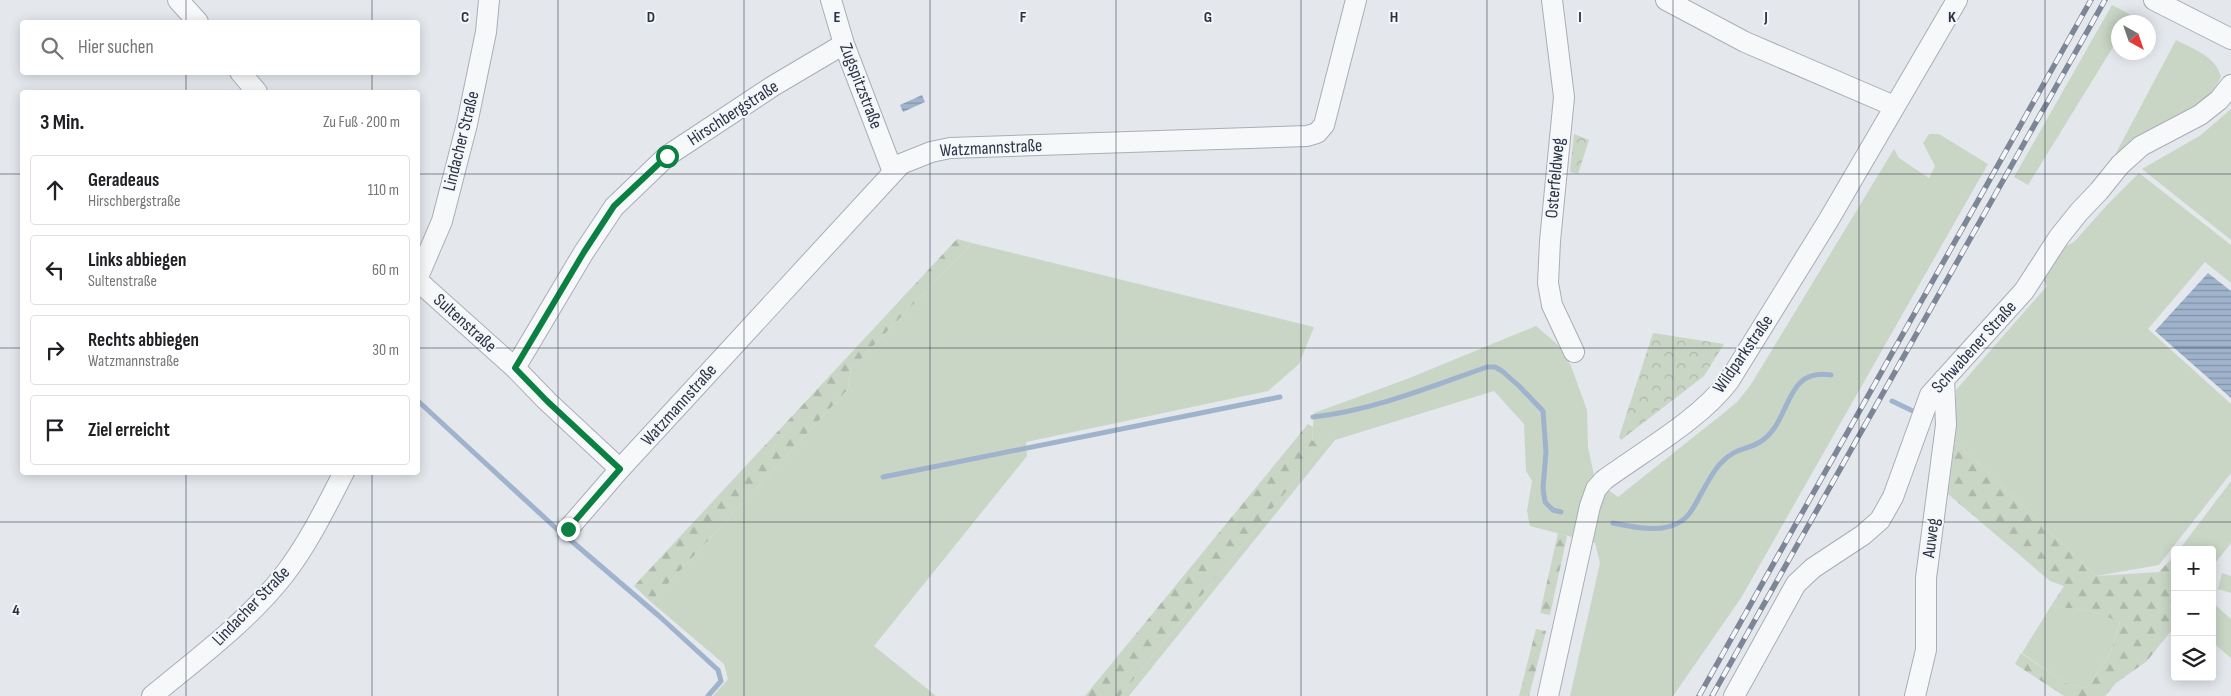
<!DOCTYPE html>
<html lang="de">
<head>
<meta charset="utf-8">
<style>
	body { margin:0; font-family:"Sofia Sans Condensed",sans-serif; background:#f2f2f2; color:#202124 }
	.controls { position:absolute; right:15px; bottom:15px; display:grid; overflow:hidden; border-radius:5px; box-shadow:0 2px 12px #0003 }
	.controls button { width:45px; height:45px; display:grid; place-items:center; padding:0; border:0; border-bottom:1px solid #e0e0e0; background:#fff; color:#202124; font:25px sans-serif }
	.compass { position:absolute; left:2111px; top:15px; width:45px; height:45px; border-radius:50%; background:#fff; box-shadow:0 2px 12px #0003; rotate:140deg }
	.stop { position:absolute; width:15px; height:15px; margin:-11px; border:4px solid #0b8043; border-radius:50%; background:#fff }
	.stop.end { background:#0b8043; border-color:#fff; box-shadow:0 1px 5px #0008 }
	.list { margin:0; padding:0; list-style:none }
	h2 { display:flex; justify-content:space-between; align-items:center; height:65px; margin:0; padding:0 20px; font-size:21px }
	h2 small { font-size:16px; font-weight:400; color:#757577 }
	.list li { display:grid; grid-template-columns:32px 1fr auto; gap:15px; align-items:center; box-sizing:border-box; height:70px; margin:0 10px 10px; padding:0 10px; border:1px solid #e0e0e0; border-radius:5px }
	.list b { display:block; font-size:19px; white-space:nowrap }
	.list p { margin:0; font-size:16px; white-space:nowrap; color:#757577 }
	.list em { font-size:16px; font-style:normal; color:#757577 }
	.icon { flex:none; width:28px; height:28px; fill:none; stroke:currentColor; stroke-width:2; stroke-linecap:round; stroke-linejoin:round }
	.map { position:relative; flex:none; width:2231px; height:696px; overflow:hidden }
	.search { position:absolute; background:#fff; box-shadow:0 2px 12px #0003; left:20px; top:20px; width:400px; height:55px; display:flex; align-items:center; gap:12px; box-sizing:border-box; padding:0 18px; border-radius:5px; color:#757577; font-size:19px }
	.panel { position:absolute; background:#fff; box-shadow:0 2px 12px #0003; left:20px; top:90px; width:400px; height:385px; border-radius:5px }
	.map>svg:first-child { display:block }
	.grass { fill:#c9d6c5 }
	.forest { fill:url(#forest-firs) }
	.park { fill:url(#park-crowns) }
	.water { fill:url(#water-rules) }
	.lines { fill:none; stroke-linecap:round; stroke-linejoin:round }
	.stream { stroke:#9fb4cc; stroke-width:5 }
	.minor-casing { stroke:#a9aeb7; stroke-width:22 }
	.minor { stroke:#f7f8fa; stroke-width:20 }
	.rail-casing { stroke:#7d8696; stroke-width:5.5 }
	.rail { stroke:#f4f6f9; stroke-width:4; stroke-dasharray:11; stroke-linecap:butt }
	.route { stroke:#0b8043; stroke-width:6 }
	.grid { fill:none; stroke:#2b3445; stroke-width:1; stroke-opacity:0.55 }
	.labels { text-anchor:middle; dominant-baseline:central; stroke-width:4; stroke-linejoin:round; paint-order:stroke }
	.street-label { font-size:18px; fill:#2b3445; stroke:#f4f6f9 }
	.grid-label { font-size:16px; text-anchor:middle; font-weight:bold; fill:#2b3445; stroke:#f4f6f9; stroke-width:4; stroke-linejoin:round; paint-order:stroke }
</style>
</head>
<body>
<div class="map">
<svg width="2231" height="696" viewBox="0 0 2231 696">
	<defs>
		<pattern id="forest-firs" width="22" height="20" patternUnits="userSpaceOnUse" patternTransform="scale(1.25)"><rect width="22" height="20" fill="#c9d6c5"/><path d="M5 1l3.5 6h-7zM16 11l3.5 6h-7z" fill="#adb8ab"/></pattern>
		<pattern id="park-crowns" width="20" height="18" patternUnits="userSpaceOnUse" patternTransform="scale(1.25)"><rect width="20" height="18" fill="#c9d6c5"/><path d="M2 6a3 3 0 1 1 6 0M12 15a3 3 0 1 1 6 0" fill="none" stroke="#adb8ab"/></pattern>
		<pattern id="water-rules" width="6" height="5" patternUnits="userSpaceOnUse" patternTransform="scale(1.25)"><rect width="6" height="5" fill="#9fb4cc"/><path d="M0 2.5h6" fill="none" stroke="#8293a7"/></pattern>
	</defs>
	<rect width="100%" height="100%" fill="#e4e7ec"/>
	<path class="grass" d="M2112 5 2133 16 2129 22H2118V39L2028 185 2014 177Z
		M2176 40C2193 49 2216 56 2221 77L2212 94 2107 170Z
		M2231 109V240L2142 169 2201 135Z
		M1929 134H1939L1988 164 1741 598 1673 696H1570L1600 563 1595 543 1530 526 1527 511 1532 481 1526 471 1524 424 1494 391 1335 440 1129 696H1120L1331 436 1312 442 1314 413 1407 379 1536 326 1557 344 1571 366 1587 410 1588 447 1595 480 1618 497 1720 416 1737 402 1750 386 1894 149 1899 158 1929 178 1935 166 1923 143Z
		M2139 173 2231 245V283L2205 262 2148 329 2231 404V473L2159 565 2096 576 1955 441 1956 390 2047 286 2041 276 2062 248 2074 242 2108 204Z
		M972 243 1314 327 1299 364 1268 391 1026 442 1027 456 874 646 936 696H713L728 679 724 664 651 602 848 389 851 369Z
		M2231 481V543L2212 567V550H2179Z
		M2222 573 2231 576V593L2218 589Z
		M2212 602 2231 619V658L2212 642Z
		M2051 606 2092 611 2120 621 2110 654 2087 688 2065 683 2022 653Z"/>
	<path class="forest" d="M957 239 972 243 851 369 848 389 651 602 634 586Z
		M1308 424 1313 427 1312 441 1332 435 1120 696H1085Z
		M1955 441 2096 576 2159 572 2175 555V601L2170 607 2175 611V626L2147 661 2116 683 2105 696H2064L2015 664 2021 653 2065 683 2087 688 2110 654 2120 622 2092 611 2051 606 2064 586 2050 581 1948 494Z
		M1558 533 1567 536 1550 615 1540 613Z
		M1536 629 1546 631 1529 696H1519Z"/>
	<path class="park" d="M1574 134 1589 140 1578 174 1570 172Z
		M1653 333 1724 344 1704 376 1621 440 1619 437Z"/>
	<path class="water" d="M922 95 925 102 903 112 900 105Z
		M2208 273 2231 291V398L2155 331Z"/>
	<g class="lines">
		<path class="stream" d="M418 401 559 531
			M1892 401 1915 412
			M1313 417C1374 410 1430 387 1487 367H1495L1502 371 1519 386 1543 411 1546 452 1543 488 1545 502 1553 510 1561 512
			M883 477 1280 397
			M1613 523C1637 528 1671 536 1689 514 1694 508 1698 499 1702 492 1708 482 1713 471 1721 463 1736 447 1745 451 1760 442 1792 423 1783 367 1831 375
			M568 538 659 616 718 670 721 681 708 696"/>
		<defs>
			<path id="minor" d="M178 0 198 22
				M831 0 844 44 893 172
				M1552 0 1564 97 1550 241 1548 283 1552 305 1574 352
				M1666 0 1745 42 1894 106
				M2154 0 2231 39
				M240 72 257 92
				M418 277 442 221 467 124 486 32 489 0
				M418 281 515 368 547 401 620 469
				M515 368 584 252 614 207 667 156 773 86 844 44
				M568 529 620 469 901 164 931 152 950 148 1307 136 1317 133 1324 125 1356 0
				M152 696C198 658 247 622 284 575 308 544 326 507 344 472
				M1548 696 1590 506 1596 489 1604 480C1645 450 1698 421 1729 381L1828 221 1957 0
				M1734 696 1796 584 1813 568 1863 535 1880 520 1893 497 1930 395 2024 291 2059 237 2079 212 2099 191 2120 165 2141 146 2200 115 2219 100 2231 85
				M1915 696 1926 650V578L1946 425 1944 379"/>
		</defs>
		<use href="#minor" class="minor-casing"/>
		<use href="#minor" class="minor"/>
		<defs>
			<path id="rail" d="M1699 696 2091 0
				M1712 696 2105 0"/>
		</defs>
		<use href="#rail" class="rail-casing"/>
		<use href="#rail" class="rail"/>
	</g>
	<g class="lines">
		<path class="route" d="M568 529 620 469 547 401 515 368 584 252 614 206 667 156"/>
	</g>
	<path class="grid" d="M186 0V22M372 0V22M558 0V696M744 0V696M930 0V696M1116 0V696M1301 0V696M1487 0V696M1673 0V696M1859 0V696M2045 0V696M186 72V92M372 72V92M0 174H22M418 174H2231M0 348H22M418 348H2231M186 472V696M372 472V696M0 522H2231"/>
	<g class="labels">
		<g class="street-label">
			<text transform="translate(861 86) rotate(69)">Zugspitzstraße</text>
			<text transform="translate(733 113) rotate(-33)">Hirschbergstraße</text>
			<text transform="translate(461 141) rotate(-76)">Lindacher Straße</text>
			<text transform="translate(991 148) rotate(-3)">Watzmannstraße</text>
			<text transform="translate(1555 178) rotate(-85)">Osterfeldweg</text>
			<text transform="translate(465 323) rotate(42)">Sultenstraße</text>
			<text transform="translate(1974 347) rotate(-48)">Schwabener Straße</text>
			<text transform="translate(1743 354) rotate(-55)">Wildparkstraße</text>
			<text transform="translate(679 405) rotate(-48)">Watzmannstraße</text>
			<text transform="translate(1931 538) rotate(-83)">Auweg</text>
			<text transform="translate(251 606) rotate(-46)">Lindacher Straße</text>
		</g>
	</g>
	<g class="grid-label">
		<text x="465" y="22">C</text>
		<text x="651" y="22">D</text>
		<text x="837" y="22">E</text>
		<text x="1023" y="22">F</text>
		<text x="1208" y="22">G</text>
		<text x="1394" y="22">H</text>
		<text x="1580" y="22">I</text>
		<text x="1766" y="22">J</text>
		<text x="1952" y="22">K</text>
		<text x="16" y="615">4</text>
	</g>
</svg>
<div class="controls">
<button>+</button>
<button>−</button>
<button><svg class="icon" aria-label="layers" viewBox="0 0 24 24"><path d="M12 4l9 5-9 5-9-5zM3 14l9 5 9-5"/></svg></button>
</div>
<svg class="compass" viewBox="-18 -18 36 36"><path d="M0-13l5 13h-10z" fill="#e53935"/><path d="M0 13l5-13h-10z" fill="#757577"/></svg>
<div class="stop" style="left:667px;top:156px"></div>
<div class="stop end" style="left:568px;top:529px"></div>
<div class="search"><svg class="icon" aria-label="search" viewBox="0 0 24 24"><circle cx="10" cy="10" r="6"/><path d="M15 15l6 6"/></svg>Hier suchen</div>
<section class="panel">
<h2>3 Min.<small>Zu Fuß · 200 m</small></h2>
<ul class="list">
<li><svg class="icon" aria-label="ahead" viewBox="0 0 24 24"><path d="M12 20V5M6 11l6-6 6 6"/></svg><div><b>Geradeaus</b><p>Hirschbergstraße</p></div><em>110 m</em></li>
<li><svg class="icon" aria-label="left" viewBox="0 0 24 24"><path d="M17 20v-9H6M10 6l-5 5 5 5"/></svg><div><b>Links abbiegen</b><p>Sultenstraße</p></div><em>60 m</em></li>
<li><svg class="icon" aria-label="right" viewBox="0 0 24 24"><path d="M7 20v-9h11M14 6l5 5-5 5"/></svg><div><b>Rechts abbiegen</b><p>Watzmannstraße</p></div><em>30 m</em></li>
<li><svg class="icon" aria-label="arrive" viewBox="0 0 24 24"><path d="M6 21V4h12l-3 4 3 4H6"/></svg><div><b>Ziel erreicht</b></div></li>
</ul>
</section>
</div>
</body>
</html>
